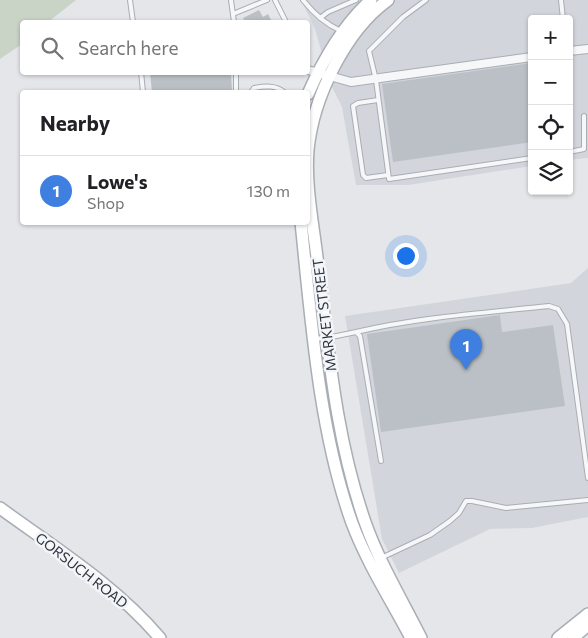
<!DOCTYPE html>
<html lang="en">
<head>
<meta charset="utf-8">
<style>
	body { margin:0; font-family:Commissioner,sans-serif; background:#f2f2f2; color:#202124 }
	.controls { position:absolute; right:15px; top:15px; display:grid; overflow:hidden; border-radius:5px; box-shadow:0 1px 4px #0004 }
	.controls button { width:45px; height:45px; display:grid; place-items:center; padding:0; border:0; border-bottom:1px solid #e0e0e0; background:#fff; color:#202124; font:25px sans-serif }
	.you { position:absolute; left:405px; top:255px; width:18px; height:18px; margin:-12px; border:4px solid #fff; border-radius:50%; background:#1a73e8; box-shadow:0 0 0 8px #1a73e833 }
	.badge { display:grid; place-items:center; width:32px; height:32px; border-radius:50%; background:#c15669; color:#fff; font-size:16px; font-weight:700 }
	.pin { position:absolute; translate:-50% -41px; filter:drop-shadow(0 1px 2px #0008) }
	.pin::after { content:''; position:absolute; top:26px; width:18px; height:15px; background:inherit; clip-path:polygon(0 0,100% 0,50% 100%) }
	.list { margin:0; padding:0; list-style:none }
	h2 { display:flex; justify-content:space-between; align-items:center; height:65px; margin:0; padding:0 20px; font-size:21px }
	h2 small { font-size:16px; font-weight:400; color:#757577 }
	.list li { display:grid; grid-template-columns:32px 1fr auto; gap:15px; align-items:center; box-sizing:border-box; height:70px; padding:0 20px; border-top:1px solid #e0e0e0 }
	.list b { display:block; font-size:19px; white-space:nowrap }
	.list p { margin:0; font-size:16px; white-space:nowrap; color:#757577 }
	.list em { font-size:16px; font-style:normal; color:#757577 }
	.icon { flex:none; width:28px; height:28px; fill:none; stroke:currentColor; stroke-width:2; stroke-linecap:round; stroke-linejoin:round }
	.map { position:relative; flex:none; width:588px; height:638px; overflow:hidden }
	.search { position:absolute; background:#fff; box-shadow:0 1px 4px #0004; left:20px; top:20px; width:290px; height:55px; display:flex; align-items:center; gap:12px; box-sizing:border-box; padding:0 18px; border-radius:5px; color:#757577; font-size:19px }
	.panel { position:absolute; background:#fff; box-shadow:0 1px 4px #0004; left:20px; top:90px; width:290px; height:135px; border-radius:5px }
	.map>svg:first-child { display:block }
	.built { fill:#d2d6dc }
	.green { fill:#c9d3c6 }
	.building { fill:#bbc0c6 }
	.lines { fill:none; stroke-linecap:round; stroke-linejoin:round }
	.lane-casing { stroke:#a9adb4; stroke-width:6 }
	.street-casing { stroke:#a9adb4; stroke-width:10 }
	.secondary-casing { stroke:#a9adb4; stroke-width:14 }
	.lane { stroke:#f6f7f9; stroke-width:4 }
	.street { stroke:#f6f7f9; stroke-width:8 }
	.secondary { stroke:#fff; stroke-width:11 }
	.labels { text-anchor:middle; dominant-baseline:central; stroke-width:5; stroke-linejoin:round; paint-order:stroke }
	.street-label { font-size:14px; fill:#2d3541; stroke:#f3f5f8 }
</style>
</head>
<body>
<div class="map">
<svg width="588" height="638" viewBox="0 0 588 638">
	<rect width="100%" height="100%" fill="#e4e6ea"/>
	<path class="built" d="M301 0H588V158L569 160V19H532V166L408 185H356L342 107 331 85 315 29Z
		M588 268V517L532 528 490 529 399 573 382 539 345 316 571 283Z"/>
	<path class="green" d="M0 0H76L48 22H22V44L0 59Z"/>
	<path class="building" d="M259 10 263 17 268 14 272 22H245L243 18Z
		M532 63V142L393 162 382 84Z
		M150 72H231L232 92H152Z
		M500 315 502 332 553 325 565 406 381 432 367 334Z"/>
	<g class="lines">
		<defs>
			<path id="lane" d="M130 0 133 22
				M231 0 234 22
				M275 0 286 22
				M303 0C314 14 325 24 341 31
				M426 0 403 17 369 51 376 80 389 179 532 158
				M561 0 563 19
				M233 14 267 0
				M320 18 328 12 356 0
				M141 72 143 92
				M236 92V72
				M251 92 254 88C265 86 276 85 284 92
				M378 100 358 103 353 106 363 175 366 178 388 175
				M569 152 584 149V116
				M356 332C420 317 484 313 549 306L558 309 567 324 588 478
				M314 339 327 338 356 332 360 336 381 461
				M381 558 430 535 450 521 459 513 466 501H472L506 508 588 500"/>
			<path id="street" d="M569 51 588 49
				M308 70 351 82 532 57"/>
			<path id="secondary" d="M388 0C345 31 313 98 308 150 305 188 314 228 318 266 329 354 336 439 365 522 379 562 402 600 421 638
				M308 94C323 60 343 25 371 0
				M301 222C311 319 319 431 352 523 367 563 391 600 411 638
				M0 508C55 548 115 585 160 638
				M558 638 588 614
				M573 638 588 625"/>
		</defs>
		<use href="#lane" class="lane-casing"/>
		<use href="#street" class="street-casing"/>
		<use href="#secondary" class="secondary-casing"/>
		<use href="#lane" class="lane"/>
		<use href="#street" class="street"/>
		<use href="#secondary" class="secondary"/>
	</g>
	<g class="labels">
		<g class="street-label">
			<text transform="translate(324 315) rotate(-97)">MARKET STREET</text>
			<text transform="translate(82 570) rotate(38)">GORSUCH ROAD</text>
		</g>
	</g>
</svg>
<div class="controls">
<button>+</button>
<button>−</button>
<button><svg class="icon" aria-label="locate" viewBox="0 0 24 24"><circle cx="12" cy="12" r="6"/><path d="M12 2v4M12 18v4M2 12h4M18 12h4"/></svg></button>
<button><svg class="icon" aria-label="layers" viewBox="0 0 24 24"><path d="M12 4l9 5-9 5-9-5zM3 14l9 5 9-5"/></svg></button>
</div>
<div class="you"></div>
<div class="pin badge" style="left:466px;top:370px;background:#3f7fe0">1</div>
<div class="search"><svg class="icon" aria-label="search" viewBox="0 0 24 24"><circle cx="10" cy="10" r="6"/><path d="M15 15l6 6"/></svg>Search here</div>
<section class="panel">
<h2>Nearby<small></small></h2>
<ul class="list">
<li><span class="badge" style="background:#3f7fe0">1</span><div><b>Lowe's</b><p>Shop</p></div><em>130 m</em></li>
</ul>
</section>
</div>
</body>
</html>
